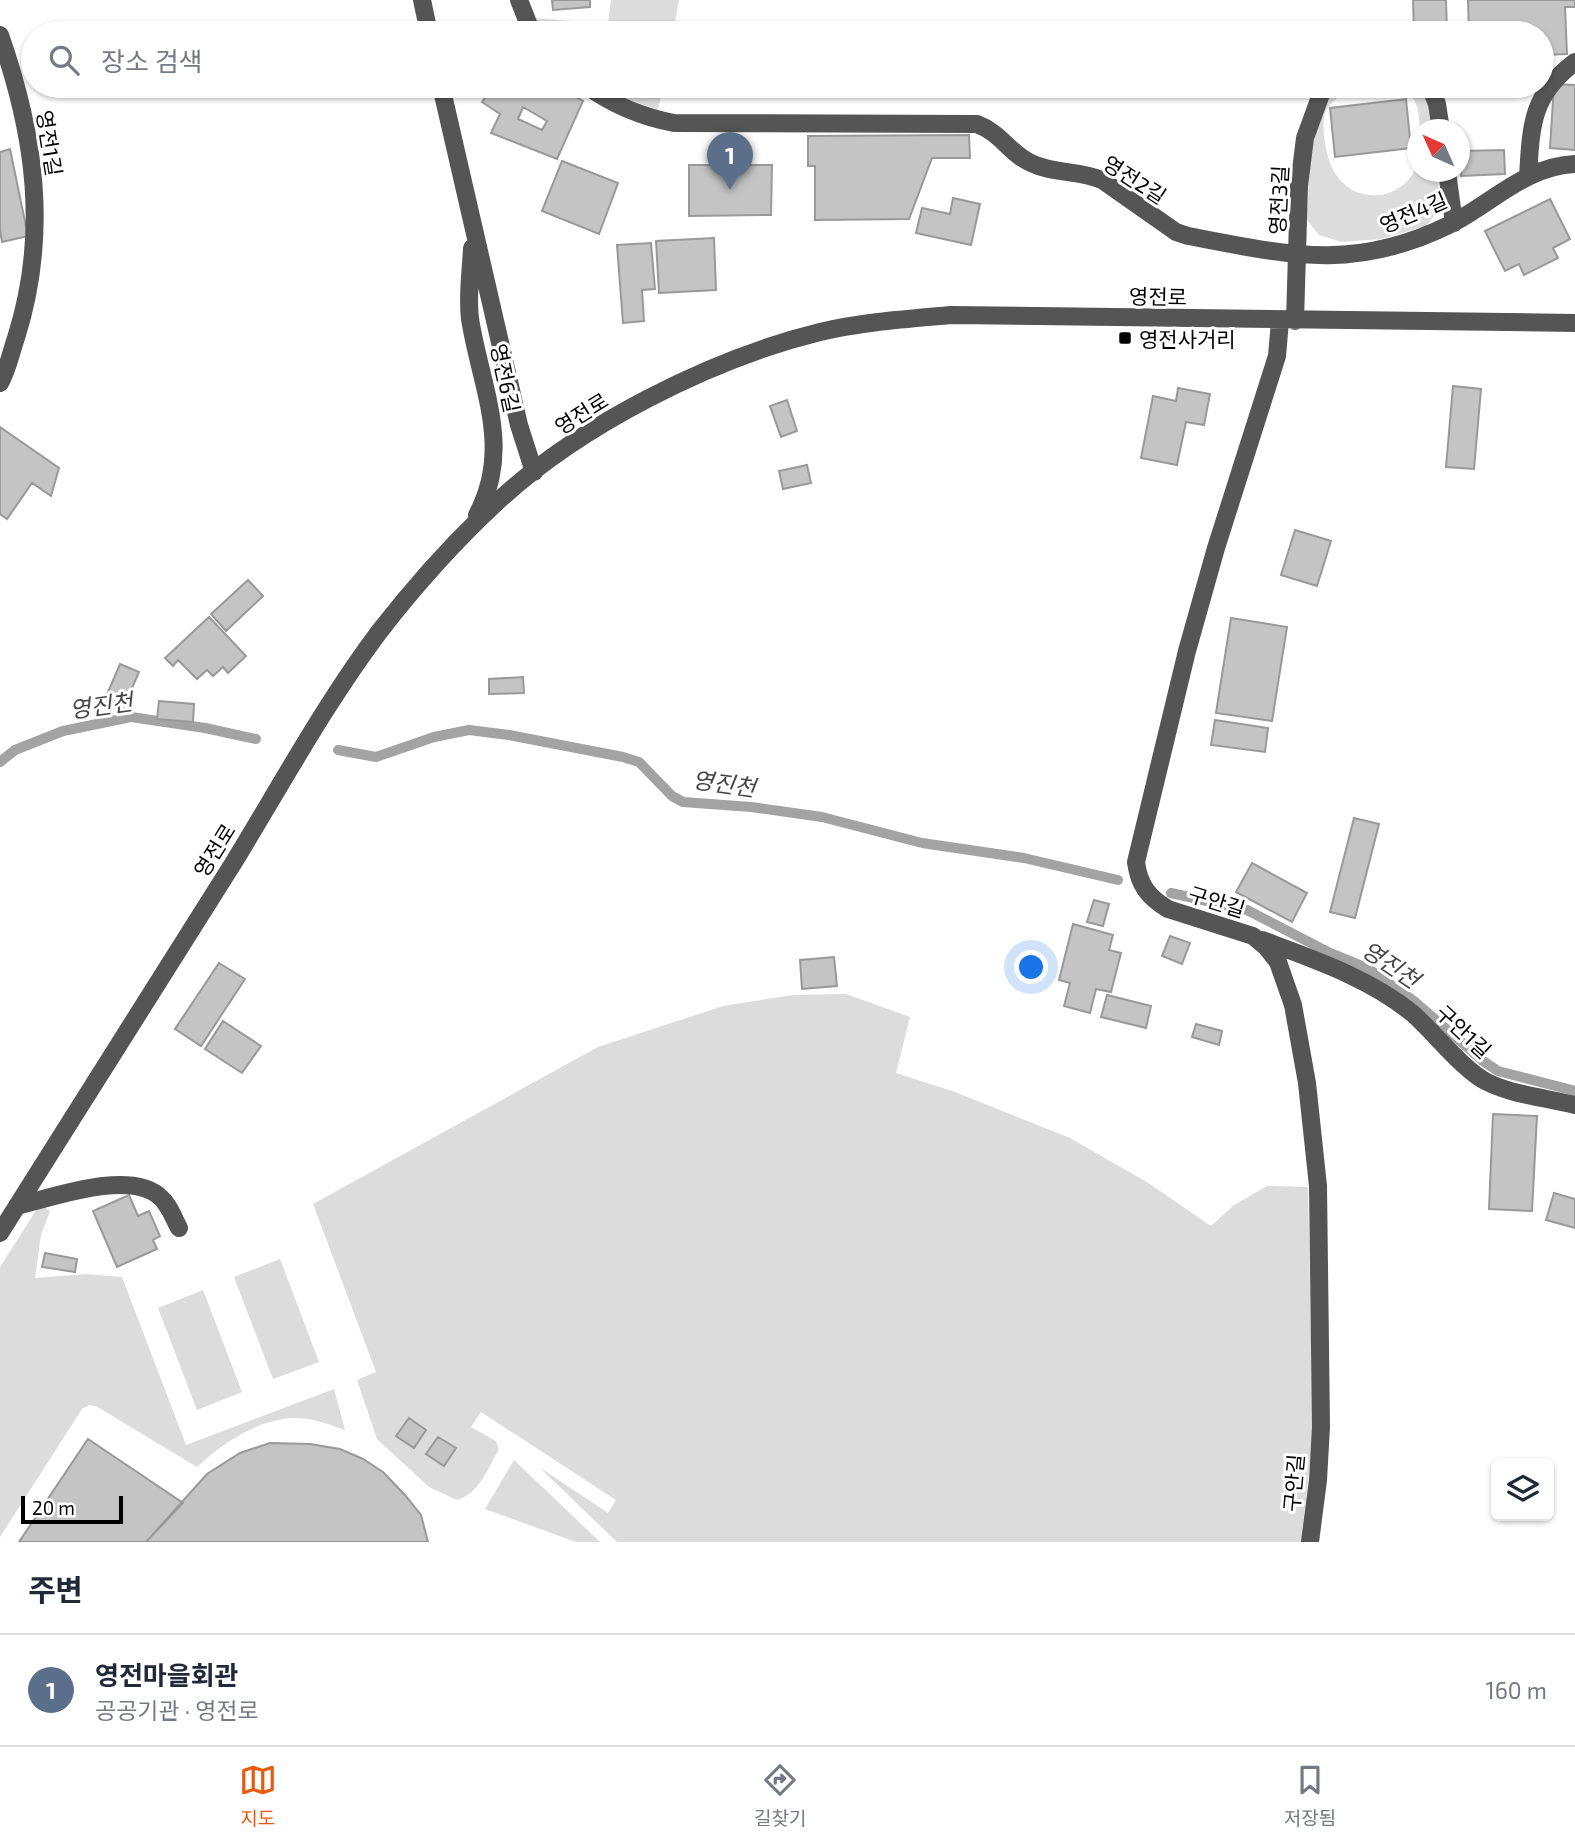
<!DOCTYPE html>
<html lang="ko">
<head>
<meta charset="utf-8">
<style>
	body { margin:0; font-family:"Exo 2","Noto Sans KR",sans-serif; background:#f6f6f7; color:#1f2937 }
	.controls { position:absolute; right:21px; bottom:21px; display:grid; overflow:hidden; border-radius:10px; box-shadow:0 2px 5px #0004 }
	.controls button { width:63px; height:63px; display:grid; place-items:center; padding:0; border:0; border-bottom:2px solid #e0e1e3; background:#fff; color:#1f2937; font:35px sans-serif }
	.compass { position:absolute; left:1407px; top:119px; width:63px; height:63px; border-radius:50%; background:#fff; box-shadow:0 2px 5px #0004; rotate:315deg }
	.scale { position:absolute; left:21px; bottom:18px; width:102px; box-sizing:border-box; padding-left:7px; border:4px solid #000; border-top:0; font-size:19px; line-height:24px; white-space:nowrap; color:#000; -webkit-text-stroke:5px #fff; paint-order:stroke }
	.you { position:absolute; left:1032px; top:968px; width:24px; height:24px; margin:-18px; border:5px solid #fff; border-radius:50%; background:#1a73e8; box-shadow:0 0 0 10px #1a73e833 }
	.badge { display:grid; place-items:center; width:46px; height:46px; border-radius:50%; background:#ea580c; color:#fff; font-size:23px; font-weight:700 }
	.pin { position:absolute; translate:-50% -58px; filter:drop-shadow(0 2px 4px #0008) }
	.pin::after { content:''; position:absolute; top:37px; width:24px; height:21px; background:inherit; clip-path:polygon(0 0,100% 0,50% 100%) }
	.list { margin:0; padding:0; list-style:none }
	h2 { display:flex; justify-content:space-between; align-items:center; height:91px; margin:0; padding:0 28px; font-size:30px }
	h2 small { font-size:23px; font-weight:400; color:#747a83 }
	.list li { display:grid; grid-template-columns:46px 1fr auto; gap:21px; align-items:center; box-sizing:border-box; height:112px; padding:0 28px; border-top:2px solid #e0e1e3 }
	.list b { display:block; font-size:26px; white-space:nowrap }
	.list p { margin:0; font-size:23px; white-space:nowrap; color:#747a83 }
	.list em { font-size:23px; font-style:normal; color:#747a83 }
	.icon { flex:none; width:38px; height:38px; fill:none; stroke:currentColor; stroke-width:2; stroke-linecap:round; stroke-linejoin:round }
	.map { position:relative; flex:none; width:1575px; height:1542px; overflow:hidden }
	.search { position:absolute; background:#fff; box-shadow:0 2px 5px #0004; left:21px; right:21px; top:21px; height:77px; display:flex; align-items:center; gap:18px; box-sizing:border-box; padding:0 24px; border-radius:38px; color:#747a83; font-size:26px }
	.sheet { height:203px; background:#fff }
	nav { display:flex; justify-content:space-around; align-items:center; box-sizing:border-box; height:98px; border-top:2px solid #e0e1e3; background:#fff; font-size:19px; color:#747a83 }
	nav a { display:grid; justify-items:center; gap:4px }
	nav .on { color:#ea580c }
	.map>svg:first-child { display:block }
	.green { fill:#dcdcdc }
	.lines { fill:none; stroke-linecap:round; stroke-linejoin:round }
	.stream { stroke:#a3a3a3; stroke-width:10 }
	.building { fill:#c4c4c4; stroke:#999; stroke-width:2; fill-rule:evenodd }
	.minor { stroke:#555; stroke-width:18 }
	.poi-dot { fill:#000; stroke:#fff; stroke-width:2.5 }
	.labels { text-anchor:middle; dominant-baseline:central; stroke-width:6; stroke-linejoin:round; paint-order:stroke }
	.street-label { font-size:21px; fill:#000; stroke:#fff }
	.poi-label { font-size:21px; fill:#000; stroke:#fff; text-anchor:start }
	.water-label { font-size:23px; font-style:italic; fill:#444; stroke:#fff }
</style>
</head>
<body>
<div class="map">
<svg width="1575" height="1542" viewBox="0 0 1575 1542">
	<rect width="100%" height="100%" fill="#fff"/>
	<path class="green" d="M611 0H679L673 33H543L534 18 608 24Z
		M602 86H663L658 110 630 100Z
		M1333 86H1422L1430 104 1433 129H1420C1419 118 1419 103 1410 94 1392 75 1328 89 1324 117 1322 132 1326 156 1333 170 1353 206 1401 203 1417 166L1418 172H1438L1439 210 1426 226 1381 239 1342 242 1319 235 1307 220C1309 175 1310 126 1333 86Z
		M846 994 910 1017 896 1073 955 1092 1070 1138 1150 1184 1211 1226 1234 1205 1267 1186 1308 1187 1313 1437 1301 1542H617L539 1467 608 1513 616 1500 481 1412 471 1427 496 1441 499 1449C488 1468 479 1494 457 1500L429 1487 377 1439 357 1380 376 1372 313 1204 598 1047 723 1006 793 995Z
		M40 1204 50 1211 41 1235 35 1278 86 1274 122 1277 186 1445 334 1389 345 1430C328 1424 310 1417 292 1418 257 1420 221 1444 197 1467L96 1406 89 1405 82 1409 0 1537V1267Z
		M280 1259 319 1362 273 1379 234 1277Z
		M203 1290 242 1392 197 1410 158 1308Z
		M514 1460 600 1542H576L485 1509Z"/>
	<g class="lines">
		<path class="stream" d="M338 750 376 757 434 737 469 730 509 735 623 757 639 762 672 796 683 802 751 807 822 817 922 843 1024 858 1118 880
			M0 762 15 750 63 731 131 717 205 728 256 739
			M1171 893 1247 910 1330 953 1369 969 1414 1001 1483 1061 1498 1071 1575 1091"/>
	</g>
	<path class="building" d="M552 0H590V7L553 10Z
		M1413 0H1446L1447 33H1414Z
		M1468 0H1575V7H1565L1567 54 1542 55V33H1469Z
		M1554 84 1575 85V150L1550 148Z
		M493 86H557L583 101 557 159 491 133 500 114 482 102ZM523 107 547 121 542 130 518 119Z
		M1406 99 1411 148 1335 157 1330 108Z
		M969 135 970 158H932L909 219 815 220V166H808V136Z
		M10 149 28 236 2 242 0 230V152Z
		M1504 150 1505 174 1461 176V151Z
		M562 161 618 183 599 234 542 211Z
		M689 165H772L771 215 689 216Z
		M953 198 980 204 971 245 916 233 922 208 950 214Z
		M1550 199 1570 239 1553 248 1558 258 1524 275 1519 264 1505 271 1485 231Z
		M714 238 716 290 659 293 656 241Z
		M651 243 655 289 642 290 644 321 623 323 617 245Z
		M1453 386 1481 389 1474 469 1446 467Z
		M1178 388 1210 394 1204 425 1186 422 1177 465 1141 458 1153 396 1176 401Z
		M787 400 797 431 781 437 770 406Z
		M0 427 59 468 51 496 32 483 7 519 0 514Z
		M807 465 811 483 783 489 779 471Z
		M1295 530 1331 541 1317 586 1281 575Z
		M248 580 263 596 226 631 211 614Z
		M209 617 246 656 228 673 223 667 213 676 207 670 197 679 178 660 173 666 165 658Z
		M1231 618 1287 627 1272 721 1216 713Z
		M120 664 139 672 124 707 105 699Z
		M523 677 524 693 489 694V679Z
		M159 701 194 704 193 722 157 719Z
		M1215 720 1268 728 1265 752 1211 745Z
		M1354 818 1379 824 1355 918 1330 912Z
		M1252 863 1307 893 1292 922 1236 892Z
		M1094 900 1109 904 1103 926 1087 922Z
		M1073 924 1113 935 1109 950 1121 953 1111 992 1096 989 1090 1013 1064 1006 1070 983 1059 980Z
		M1170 936 1190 943 1182 964 1162 956Z
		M834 957 837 986 802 989 800 960Z
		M219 963 245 979 201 1046 175 1029Z
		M1107 995 1151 1006 1146 1028 1101 1017Z
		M223 1021 261 1046 242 1073 205 1049Z
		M1196 1024 1222 1031 1219 1045 1192 1037Z
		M1493 1114 1537 1116 1532 1211 1489 1209Z
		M1554 1193 1575 1199V1228L1546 1220Z
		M129 1195 138 1216 149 1211 160 1236 153 1240 157 1249 117 1267 93 1211Z
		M45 1253 77 1259 75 1272 42 1267Z
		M409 1418 426 1430 414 1448 396 1436Z
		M438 1437 456 1448 444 1466 426 1454Z
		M88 1439 183 1503 146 1542H19Z
		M270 1443 310 1444 340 1449 363 1459 383 1472 405 1495 421 1515 428 1542H146L207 1474 240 1453Z"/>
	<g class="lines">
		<path class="minor" d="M422 0 429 33
			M519 0 532 33
			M0 35C35 135 49 234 16 338 11 352 8 369 0 383
			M441 86 519 425 534 472
			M587 86C613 105 643 117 674 123L977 124C1001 133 1010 154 1031 163 1053 174 1079 170 1102 180L1176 232 1188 236C1288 255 1355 272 1451 224 1492 203 1526 166 1575 164
			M1430 86 1437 104 1441 130
			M1447 172 1454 223
			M1528 177C1531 126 1531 95 1575 62
			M472 248C471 272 467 295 470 319 481 388 513 447 477 515
			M1280 321 1277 356 1216 548 1187 651 1136 862C1139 885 1148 897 1168 909L1253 936 1266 947 1278 962 1293 1005 1307 1083 1318 1186 1321 1427 1318 1480 1310 1542
			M1295 321 1299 186 1305 138 1324 86
			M1262 940C1313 959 1369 978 1412 1013 1433 1031 1464 1071 1487 1082 1513 1095 1547 1098 1575 1105
			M17 1206C54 1197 128 1170 159 1196 169 1204 173 1217 179 1228
			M0 1233C78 1109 157 986 234 862 281 785 325 704 379 632 414 587 454 542 496 503 578 426 710 359 820 332 862 322 907 319 951 315L1575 323"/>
	</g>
	<rect class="poi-dot" x="1118" y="331" width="14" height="14" rx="3.5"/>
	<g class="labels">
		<g class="street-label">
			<text transform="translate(50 143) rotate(81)">영전1길</text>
			<text transform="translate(1135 179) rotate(33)">영전2길</text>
			<text transform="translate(1278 200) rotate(-87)">영전3길</text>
			<text transform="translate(1413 212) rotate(-23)">영전4길</text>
			<text transform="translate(1158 296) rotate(1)">영전로</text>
			<text transform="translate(506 378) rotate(78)">영전6길</text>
			<text transform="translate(581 413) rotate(-32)">영전로</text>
			<text transform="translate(214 850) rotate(-58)">영전로</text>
			<text transform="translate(1217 901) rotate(17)">구안길</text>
			<text transform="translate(1464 1031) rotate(43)">구안1길</text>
			<text transform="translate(1293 1483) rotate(-85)">구안길</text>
		</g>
		<g class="poi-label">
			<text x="1139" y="338">영전사거리</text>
		</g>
		<g class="water-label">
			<text transform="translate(101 705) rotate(-8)">영진천</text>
			<text transform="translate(724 783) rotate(8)">영진천</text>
			<text transform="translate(1391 964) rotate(34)">영진천</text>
		</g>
	</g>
</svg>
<div class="controls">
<button><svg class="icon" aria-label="layers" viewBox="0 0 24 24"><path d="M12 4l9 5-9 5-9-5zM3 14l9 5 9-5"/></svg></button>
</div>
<svg class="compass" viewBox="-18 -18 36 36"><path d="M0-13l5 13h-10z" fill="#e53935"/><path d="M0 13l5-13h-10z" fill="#747a83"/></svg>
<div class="scale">20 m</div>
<div class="you"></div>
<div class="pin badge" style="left:730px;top:190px;background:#5c6f8a">1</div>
<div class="search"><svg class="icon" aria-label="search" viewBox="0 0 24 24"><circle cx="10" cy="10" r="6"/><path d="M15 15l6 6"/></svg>장소 검색</div>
</div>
<section class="sheet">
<h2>주변<small></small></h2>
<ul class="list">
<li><span class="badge" style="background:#5c6f8a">1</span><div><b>영전마을회관</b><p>공공기관 · 영전로</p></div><em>160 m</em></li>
</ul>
</section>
<nav>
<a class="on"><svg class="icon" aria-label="map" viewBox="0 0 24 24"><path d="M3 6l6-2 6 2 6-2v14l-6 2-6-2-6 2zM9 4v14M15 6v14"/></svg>지도</a>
<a><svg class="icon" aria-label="directions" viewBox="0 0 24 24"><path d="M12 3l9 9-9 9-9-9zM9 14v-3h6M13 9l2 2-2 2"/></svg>길찾기</a>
<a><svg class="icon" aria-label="saved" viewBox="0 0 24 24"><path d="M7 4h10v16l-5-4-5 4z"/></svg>저장됨</a>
</nav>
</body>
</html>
